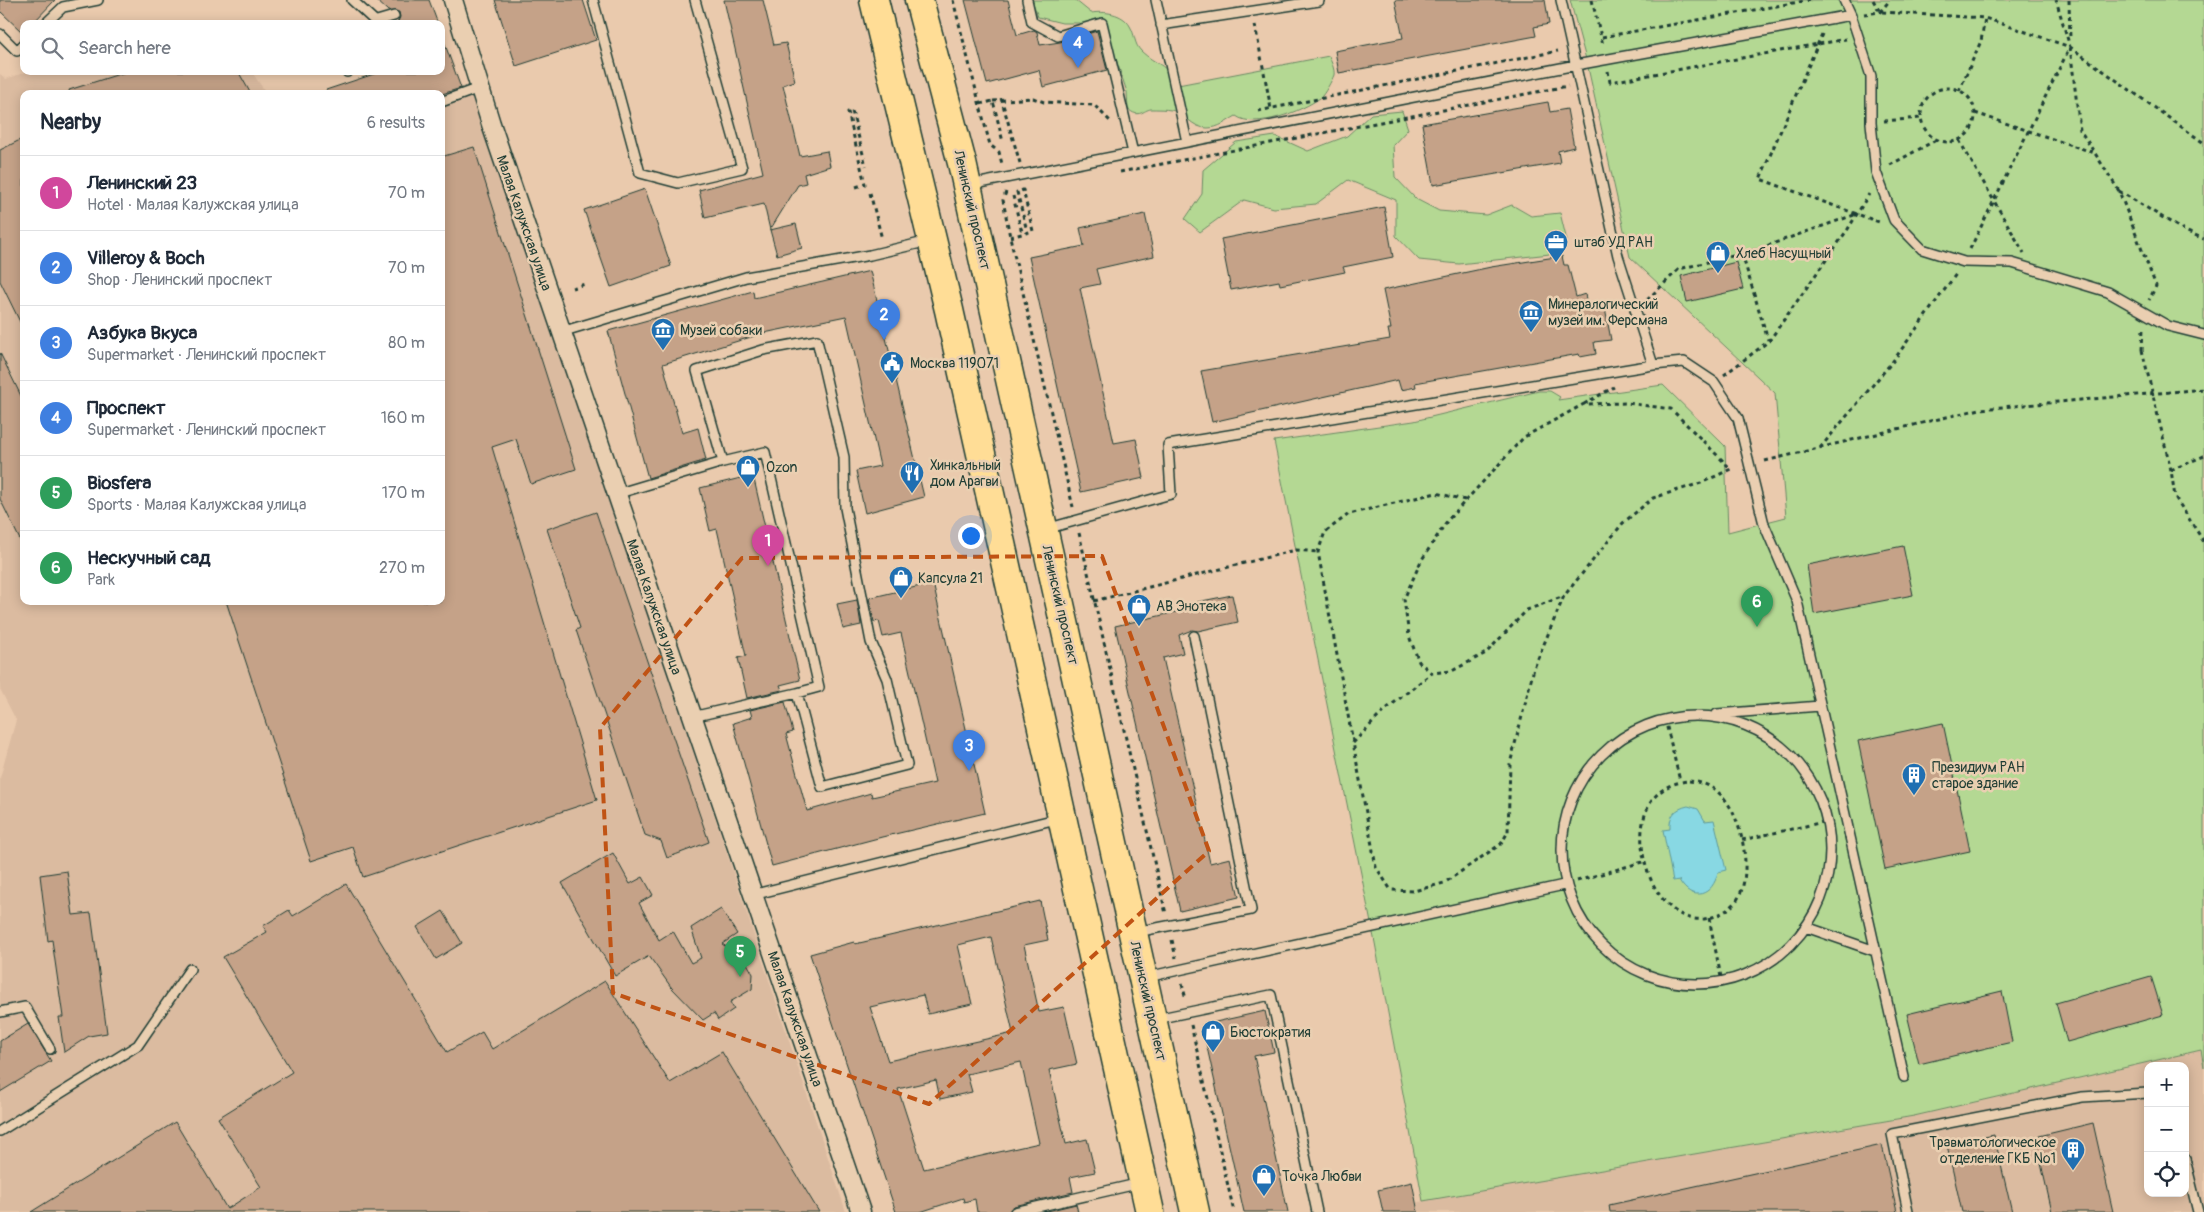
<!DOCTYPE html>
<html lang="en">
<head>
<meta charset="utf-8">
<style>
	body { margin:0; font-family:Pangolin,sans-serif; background:#f2f2f3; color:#1f2937 }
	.controls { position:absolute; right:15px; bottom:15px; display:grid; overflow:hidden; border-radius:10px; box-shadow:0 2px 12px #0003 }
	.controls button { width:45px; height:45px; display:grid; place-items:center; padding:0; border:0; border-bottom:1px solid #e0e1e3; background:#fff; color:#1f2937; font:25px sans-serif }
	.you { position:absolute; left:970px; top:535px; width:18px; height:18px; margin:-12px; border:4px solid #fff; border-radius:50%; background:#1a73e8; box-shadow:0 0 0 8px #1a73e833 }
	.badge { display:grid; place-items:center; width:32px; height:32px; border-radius:50%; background:#1f6fb2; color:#fff; font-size:16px; font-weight:700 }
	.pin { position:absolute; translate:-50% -41px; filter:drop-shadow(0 1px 2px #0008) }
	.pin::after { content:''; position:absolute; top:26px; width:18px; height:15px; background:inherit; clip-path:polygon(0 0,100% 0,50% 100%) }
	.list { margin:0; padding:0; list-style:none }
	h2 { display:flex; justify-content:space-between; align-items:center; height:65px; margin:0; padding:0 20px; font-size:21px }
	h2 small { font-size:16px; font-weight:400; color:#747a83 }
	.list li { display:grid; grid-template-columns:32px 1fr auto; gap:15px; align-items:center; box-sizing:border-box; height:75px; padding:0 20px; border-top:1px solid #e0e1e3 }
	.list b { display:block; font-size:19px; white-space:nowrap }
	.list p { margin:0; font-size:16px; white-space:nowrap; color:#747a83 }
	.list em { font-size:16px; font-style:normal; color:#747a83 }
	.icon { flex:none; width:28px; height:28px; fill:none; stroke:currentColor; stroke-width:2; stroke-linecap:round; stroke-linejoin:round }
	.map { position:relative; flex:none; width:2204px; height:1212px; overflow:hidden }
	.search { position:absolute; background:#fff; box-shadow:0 2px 12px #0003; left:20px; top:20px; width:425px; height:55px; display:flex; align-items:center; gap:12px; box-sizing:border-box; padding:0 18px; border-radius:10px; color:#747a83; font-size:19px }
	.panel { position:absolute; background:#fff; box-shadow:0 2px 12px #0003; left:20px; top:90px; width:425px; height:515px; border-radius:10px }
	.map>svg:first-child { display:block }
	.built { fill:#dbbba0; fill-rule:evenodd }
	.green { fill:#b4d893; stroke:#6a8a64 }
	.water { fill:#88d8e3; stroke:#5e9a9d }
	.building { fill:#c5a288; stroke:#1f3d34; fill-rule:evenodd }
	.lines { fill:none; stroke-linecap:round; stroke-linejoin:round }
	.lane-casing { stroke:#1f3d34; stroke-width:12 }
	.street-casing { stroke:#1f3d34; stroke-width:21 }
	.primary-casing { stroke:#1f3d34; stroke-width:31 }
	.path { stroke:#1f3d34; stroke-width:3; stroke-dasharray:4 4; stroke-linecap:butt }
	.lane { stroke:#eacfb1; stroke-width:9 }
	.street { stroke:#eacfb1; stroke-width:18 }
	.primary { stroke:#ffdd96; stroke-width:28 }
	.lane-bridge-casing { stroke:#1f3d34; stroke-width:12; stroke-linecap:butt }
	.path-bridge { stroke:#1f3d34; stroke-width:3; stroke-dasharray:4 4; stroke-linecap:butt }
	.lane-bridge { stroke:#eacfb1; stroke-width:9 }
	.marked { fill:none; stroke:#c05314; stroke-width:4; stroke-dasharray:10 6; stroke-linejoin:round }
	.labels { text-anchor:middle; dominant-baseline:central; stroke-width:5; stroke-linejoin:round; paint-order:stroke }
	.street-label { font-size:14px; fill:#1f3d34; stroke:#eacfb1 }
	.poi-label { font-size:14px; fill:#1f3d34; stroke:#eacfb1; text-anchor:start }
</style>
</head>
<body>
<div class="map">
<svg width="2204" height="1212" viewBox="0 0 2204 1212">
	<rect width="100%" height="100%" fill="#eacaad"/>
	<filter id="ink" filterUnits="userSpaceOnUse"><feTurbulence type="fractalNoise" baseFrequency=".02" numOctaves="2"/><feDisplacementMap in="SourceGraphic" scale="10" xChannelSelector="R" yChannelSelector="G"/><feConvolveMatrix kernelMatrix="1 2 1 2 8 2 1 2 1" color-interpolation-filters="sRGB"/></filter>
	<g filter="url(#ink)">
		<path class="built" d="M29 71H251L267 94H24V601H441V99L473 88 846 1212H0V778L16 720 0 689V74L6 79Z
			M2202 1050 2204 1067V1212H1380L1423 1201 1914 1116ZM2148 1066H2185V1193H2148Z"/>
		<path class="green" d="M1032 0H1075L1091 13C1104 11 1123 13 1130 26 1135 34 1134 44 1141 51 1157 66 1165 62 1178 85L1329 56C1331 62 1335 69 1334 75 1332 80 1324 95 1320 98 1302 111 1255 130 1236 116 1227 121 1219 128 1208 128 1192 129 1185 112 1171 110 1166 109 1156 109 1151 109 1143 110 1139 119 1128 109L1127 92 1111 44 1080 23H1062L1038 17Z
			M1570 0H2204V1067L2201 1050 1914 1116 1423 1201 1375 943 1274 441 1414 421 1539 391H1550L1560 397 1558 400 1663 385 1725 446 1728 532 1786 517 1775 393 1630 257 1587 63Z
			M1402 111 1408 129 1393 145 1395 177 1416 199 1439 211 1486 215 1512 205 1531 216 1560 213 1567 241 1550 254 1459 264 1419 260 1396 236V200L1348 180 1316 204 1274 208 1244 200 1200 232 1185 219 1202 194 1203 170 1236 142 1275 136 1308 151 1347 136 1371 114Z"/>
		<path class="water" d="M1688 806 1698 809 1705 821 1714 820 1726 870 1718 872C1713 896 1692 903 1679 880L1673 881 1663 830 1670 829C1669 815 1675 809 1688 806Z"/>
		<path class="building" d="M0 0H55L32 24H24L23 33 0 11Z
			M376 0H429L438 24H397L400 17 399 12 388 11Z
			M495 0H583L596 40 516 66Z
			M724 0H763L774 45 786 43 795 81 783 85 800 156 827 151 830 166 804 174 806 183 798 185 770 230 764 204 705 218 699 190 763 173Z
			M965 0H1008L1017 35 1034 30 1037 32 1040 45 1060 42 1097 31 1107 70 1043 87 1039 70 987 84Z
			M1395 0H1545L1549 24 1534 27 1536 36 1339 73 1335 51 1403 38Z
			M441 39H443L461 88 442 94H326V90L383 71H441Z
			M129 71H238L251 94H70L69 90Z
			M1548 102 1550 112 1567 109 1574 147 1558 151 1560 163 1433 185 1422 124Z
			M24 138V330L0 281V150Z
			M474 147 576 469 531 484 516 439 492 447 597 800 363 877 353 847 311 861 226 601H441V157Z
			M645 189 671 266 611 287 584 210Z
			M1384 207 1393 257 1343 267 1345 272 1280 285 1279 281 1231 290 1221 239Z
			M1145 214 1154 256 1096 269 1100 284 1080 288 1114 443 1136 439 1144 478 1081 492 1029 257 1084 246 1080 228Z
			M796 224 802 248 777 255 770 230Z
			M1562 256 1564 265H1568L1576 297 1585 294 1587 305 1604 303 1611 340 1594 342 1596 354 1580 357 1579 354 1415 383 1416 387 1401 390 1398 380 1212 422 1201 371 1390 339 1388 329H1391L1383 290 1491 267Z
			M1736 262 1743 289 1687 302 1681 276Z
			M870 271 924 497 865 513 856 471 880 466 846 316 764 333 663 364 682 433 698 428 706 460 648 478 608 331 753 291 754 298Z
			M0 353 24 402V548L0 499Z
			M753 475 800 680 780 685 782 690 747 698 738 658 746 656 717 529 710 531 700 488Z
			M596 512 709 842 667 858 661 841 645 835 576 630 580 628 547 529Z
			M1903 546 1913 595 1814 614 1807 565Z
			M933 583 985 813 882 837 772 866 733 723 752 717 750 710 785 702 793 732 786 734 807 811 871 793 872 797 935 783 901 633 883 637 879 621 874 622 869 598Z
			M1232 595 1238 622 1198 631 1192 630 1179 635 1183 653 1163 658 1210 863 1230 858 1239 897 1180 911 1115 626 1198 607 1197 602Z
			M857 600 861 625 843 629 837 604Z
			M1943 723 1970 851 1885 869 1858 741Z
			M613 853 630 884 643 877 653 895 639 903 659 940 673 931 691 963 701 958 691 928 721 909 737 934 722 944 744 958 753 974 752 989 730 1002 734 1009 718 1020 714 1013 703 1020 671 987 649 956 615 976 562 883Z
			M67 871 73 915 91 913 107 1033 89 1036 64 1052 59 1017H63L52 940 48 941 40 875Z
			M346 884 447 1052 482 1032 492 1049 605 981 670 1083 722 1052 819 1212H31L175 1122 227 1209 261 1187 218 1118 292 1072 223 957 267 932 263 926 289 910 293 916Z
			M1040 901 1048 940 1024 945 1039 1012 1064 1007 1077 1064 1049 1070 1066 1144 1087 1139 1095 1172 1070 1177 1073 1192 1014 1206 1009 1212H977L975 1199 964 1202 963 1198 920 1212H896L810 954 854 942 855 944ZM991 937 1013 1033 888 1061 870 1007 923 995 928 1014 972 1004 958 945ZM1021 1062 1039 1143 924 1169 898 1089 936 1080 940 1099 972 1092 967 1074Z
			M443 911 462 943 436 959 417 927Z
			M2151 976 2163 1015 2067 1042 2056 1003Z
			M2002 991 2012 1042 1919 1064 1907 1014Z
			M1265 1011 1274 1052 1254 1056 1288 1212H1244L1202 1025Z
			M28 1024 51 1061 0 1092V1041Z
			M2093 1123 2113 1212H2052L2035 1137Z
			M1994 1135 2012 1212H1962L1947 1145Z
			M1882 1145 1897 1212H1610L1609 1205Z
			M1412 1182 1418 1212H1383L1378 1190Z
			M1076 1204 1078 1212H1043Z"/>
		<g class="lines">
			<defs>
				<path id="lane" d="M352 0 378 24
					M593 0 640 173 678 183 742 168 695 0
					M1027 0 1032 22 1058 36 1102 23 1133 153
					M1156 0 1187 142
					M1561 0 1618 256 1653 365 1684 362 1714 382 1738 418
					M1844 0 1851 15 1871 76V123L1876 172 1894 220 1922 249 1964 262 2012 263 2108 292 2168 326 2204 335
					M377 21 394 16
					M45 24 63 7 98 0
					M1161 25 1319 1
					M0 34 17 51 24 44
					M347 72 348 71
					M441 102 479 88
					M970 185 1576 65 1851 15
					M561 332 746 277 870 255 929 241
					M723 462 765 452 819 687 797 693
					M616 494 723 462 697 371 763 350 817 340 844 457 845 508 871 642 887 679 907 765 822 787 797 693 692 717
					M1764 524 1797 601 1904 1077
					M1046 529 1171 494 1168 445 1653 365
					M1717 714 1820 706
					M1562 850a134 134 0 1 1 268 0a134 134 0 1 1-268 0Z
					M752 895 1060 818
					M1806 927 1875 951
					M1136 932 1251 910 1194 636
					M1147 977 1564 885
					M0 1012 25 1007 50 1049
					M1156 1019 1271 995 1317 1212
					M0 1131 138 1045 190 969
					M2185 1159 2198 1212
					M1015 1212 1141 1183
					M1908 1212 1892 1134 2082 1097 2148 1093"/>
				<path id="street" d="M453 0 491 124 861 1212"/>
				<path id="primary" d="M874 0 949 310 1150 1212
					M919 0 962 163 1195 1212"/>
			</defs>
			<use href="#lane" class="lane-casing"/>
			<use href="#street" class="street-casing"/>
			<use href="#primary" class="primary-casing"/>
			<path class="path" d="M953 0 990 145 999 152 1002 164
				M1592 0 1603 45
				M1873 0 1880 12 1985 18 2070 47 2204 143
				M2069 0 2070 40
				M1864 14 1880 12 1890 0
				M1255 25 1271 109
				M1822 34 1760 179 1879 222
				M1602 37 1810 0
				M2070 47 2080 130 2119 191 2156 286 2149 300
				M1608 71 1610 82 1846 39
				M1921 115a27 27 0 1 1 54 0a27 27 0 1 1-54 0Z
				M1959 91 1981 41 1985 18
				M1001 98 1020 163
				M993 101 1033 98 1044 102 1094 105 1110 121
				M980 104 993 101 1003 142
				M1258 111 1558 51
				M1975 113 2095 153
				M1884 121 1921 118
				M1959 140 2024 253
				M1890 165 1936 140
				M1120 172 1568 86
				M856 187 865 184 848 112 852 111 866 166
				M2119 191 2185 231 2204 239
				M1006 192 1003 200 1010 237 1073 507
				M870 193 882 239
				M1010 237 1033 231 1023 190 1017 192 1026 227 1021 229 1013 196
				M1970 249 2070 47 2056 0
				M1742 254 1768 340
				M572 288 585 284
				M1647 300 1679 269 1749 252 1857 214
				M2142 350 2143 328
				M1724 375 1769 341 1848 229 1869 194
				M1584 404 1614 387
				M1820 448 1893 361 1956 274
				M2204 456 2171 470 2175 497 2204 542
				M1765 461 1980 409 2204 389
				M1465 500 1436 493 1349 514 1325 532 1318 552 1376 867 1391 890 1414 891 1444 883 1501 844 1508 832 1510 764 1534 668 1564 596 1623 523 1653 498 1701 483 1731 469 1671 409 1627 403 1584 404 1524 437 1447 521 1421 561 1404 599 1409 636 1419 662 1432 673 1452 671 1486 653 1527 610 1564 596
				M1079 533 1166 914
				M1094 601 1296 550 1318 552
				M1665 719 1680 781
				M1353 743 1385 710 1432 673
				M1689 781C1701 782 1711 785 1720 794 1742 814 1756 879 1734 904 1726 912 1716 917 1704 919 1643 926 1608 787 1689 781Z
				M1742 840 1828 821
				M1577 881 1646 861
				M1709 918 1722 982
				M1172 940 1176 958
				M1182 984 1186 999
				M1191 1025 1234 1212"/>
			<use href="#lane" class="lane"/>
			<use href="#street" class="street"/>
			<use href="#primary" class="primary"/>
			<defs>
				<path id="lane-bridge" d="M1738 418 1764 524"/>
			</defs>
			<use href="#lane-bridge" class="lane-bridge-casing"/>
			<path class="path-bridge" d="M2142 350 2171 470"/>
			<use href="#lane-bridge" class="lane-bridge"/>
		</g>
	</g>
	<path class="marked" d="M1102 556 1209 851 929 1104 613 993 600 728 742 558Z"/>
	<defs>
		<symbol id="office-pin" viewBox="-11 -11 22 30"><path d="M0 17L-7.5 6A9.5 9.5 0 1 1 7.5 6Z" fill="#1f6fb2" stroke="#eacfb1"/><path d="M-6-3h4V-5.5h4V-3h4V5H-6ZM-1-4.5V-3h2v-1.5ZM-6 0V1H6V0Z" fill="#fff"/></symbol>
		<symbol id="shop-pin" viewBox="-11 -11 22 30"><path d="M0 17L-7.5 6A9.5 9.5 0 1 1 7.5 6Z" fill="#1f6fb2" stroke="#eacfb1"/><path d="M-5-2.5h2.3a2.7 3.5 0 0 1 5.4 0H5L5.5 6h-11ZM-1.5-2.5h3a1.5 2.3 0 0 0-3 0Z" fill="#fff"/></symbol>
		<symbol id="museum-pin" viewBox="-11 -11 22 30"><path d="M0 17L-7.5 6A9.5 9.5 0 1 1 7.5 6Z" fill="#1f6fb2" stroke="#eacfb1"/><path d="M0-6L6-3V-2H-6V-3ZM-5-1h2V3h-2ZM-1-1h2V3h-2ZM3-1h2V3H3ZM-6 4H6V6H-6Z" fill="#fff"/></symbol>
		<symbol id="civic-pin" viewBox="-11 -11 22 30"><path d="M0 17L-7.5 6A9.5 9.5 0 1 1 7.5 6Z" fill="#1f6fb2" stroke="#eacfb1"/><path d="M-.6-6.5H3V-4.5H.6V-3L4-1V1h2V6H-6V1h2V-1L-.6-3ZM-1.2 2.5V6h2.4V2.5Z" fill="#fff"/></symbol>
		<symbol id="restaurant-pin" viewBox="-11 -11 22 30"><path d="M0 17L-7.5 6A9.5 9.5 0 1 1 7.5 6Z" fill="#1f6fb2" stroke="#eacfb1"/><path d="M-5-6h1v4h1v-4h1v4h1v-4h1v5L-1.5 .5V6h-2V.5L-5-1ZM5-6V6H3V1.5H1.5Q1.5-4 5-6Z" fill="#fff"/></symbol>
		<symbol id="building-pin" viewBox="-11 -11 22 30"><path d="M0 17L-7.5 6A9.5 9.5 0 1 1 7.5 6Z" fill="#1f6fb2" stroke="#eacfb1"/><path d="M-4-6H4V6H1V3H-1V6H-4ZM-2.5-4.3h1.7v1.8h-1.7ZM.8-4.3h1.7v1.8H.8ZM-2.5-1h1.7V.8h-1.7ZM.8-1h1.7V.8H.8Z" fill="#fff"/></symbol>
	</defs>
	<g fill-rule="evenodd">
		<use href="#office-pin" x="1542" y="228" width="28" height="38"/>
		<use href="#shop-pin" x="1704" y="239" width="28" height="38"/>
		<use href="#museum-pin" x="1517" y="298" width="28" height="38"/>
		<use href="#museum-pin" x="649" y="316" width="28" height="38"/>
		<use href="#civic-pin" x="878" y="349" width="28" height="38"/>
		<use href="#shop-pin" x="734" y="453" width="28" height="38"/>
		<use href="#restaurant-pin" x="898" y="459" width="28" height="38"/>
		<use href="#shop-pin" x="887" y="564" width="28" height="38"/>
		<use href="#shop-pin" x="1125" y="592" width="28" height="38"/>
		<use href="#building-pin" x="1900" y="761" width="28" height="38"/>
		<use href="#shop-pin" x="1199" y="1018" width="28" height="38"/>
		<use href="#building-pin" x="2059" y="1136" width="28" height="38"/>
		<use href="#shop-pin" x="1250" y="1162" width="28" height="38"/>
	</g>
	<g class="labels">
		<g class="street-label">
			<text transform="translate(972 210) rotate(77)">Ленинский проспект</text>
			<text transform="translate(524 223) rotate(71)">Малая Калужская улица</text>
			<text transform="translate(1060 605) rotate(77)">Ленинский проспект</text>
			<text transform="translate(654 607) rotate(71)">Малая Калужская улица</text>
			<text transform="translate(1148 1001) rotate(77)">Ленинский проспект</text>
			<text transform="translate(795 1019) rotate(71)">Малая Калужская улица</text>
		</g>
		<g class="poi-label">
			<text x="1574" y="242">штаб УД РАН</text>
			<text x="1736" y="253">Хлеб Насущный</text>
			<text x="1548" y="304">Минералогический<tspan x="1548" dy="16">музей им. Ферсмана</tspan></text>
			<text x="680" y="330">Музей собаки</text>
			<text x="910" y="363">Москва 119071</text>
			<text x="930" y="465">Хинкальный<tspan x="930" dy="16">дом Арагви</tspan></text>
			<text x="766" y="467">Ozon</text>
			<text x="918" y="578">Капсула 21</text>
			<text x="1156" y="606">АВ Энотека</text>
			<text x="1932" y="767">Президиум РАН<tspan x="1932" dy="16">старое здание</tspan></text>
			<text x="1230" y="1032">Бюстократия</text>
			<text x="2056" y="1142" text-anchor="end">Травматологическое<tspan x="2056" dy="16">отделение ГКБ №1</tspan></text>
			<text x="1282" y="1176">Точка Любви</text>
		</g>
	</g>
</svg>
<div class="controls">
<button>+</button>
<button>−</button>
<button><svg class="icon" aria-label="locate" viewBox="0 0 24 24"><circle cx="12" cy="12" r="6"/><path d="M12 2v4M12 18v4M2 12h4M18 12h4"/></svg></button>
</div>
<div class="you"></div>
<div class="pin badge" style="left:768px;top:566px;background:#d1479c">1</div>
<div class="pin badge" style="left:884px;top:340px;background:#3f7fe0">2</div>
<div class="pin badge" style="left:969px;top:771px;background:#3f7fe0">3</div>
<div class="pin badge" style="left:1078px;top:68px;background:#3f7fe0">4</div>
<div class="pin badge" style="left:740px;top:977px;background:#2e9e5b">5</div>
<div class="pin badge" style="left:1757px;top:627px;background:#2e9e5b">6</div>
<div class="search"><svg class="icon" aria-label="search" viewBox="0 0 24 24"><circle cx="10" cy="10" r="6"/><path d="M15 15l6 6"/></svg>Search here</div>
<section class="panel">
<h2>Nearby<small>6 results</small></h2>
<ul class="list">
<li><span class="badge" style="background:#d1479c">1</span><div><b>Ленинский 23</b><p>Hotel · Малая Калужская улица</p></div><em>70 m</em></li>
<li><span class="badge" style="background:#3f7fe0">2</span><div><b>Villeroy &amp; Boch</b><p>Shop · Ленинский проспект</p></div><em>70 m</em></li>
<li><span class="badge" style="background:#3f7fe0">3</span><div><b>Азбука Вкуса</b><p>Supermarket · Ленинский проспект</p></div><em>80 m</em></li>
<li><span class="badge" style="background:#3f7fe0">4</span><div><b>Проспект</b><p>Supermarket · Ленинский проспект</p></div><em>160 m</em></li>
<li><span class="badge" style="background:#2e9e5b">5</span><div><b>Biosfera</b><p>Sports · Малая Калужская улица</p></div><em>170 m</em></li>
<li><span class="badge" style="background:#2e9e5b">6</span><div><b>Нескучный сад</b><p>Park</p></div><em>270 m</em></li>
</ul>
</section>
</div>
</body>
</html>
